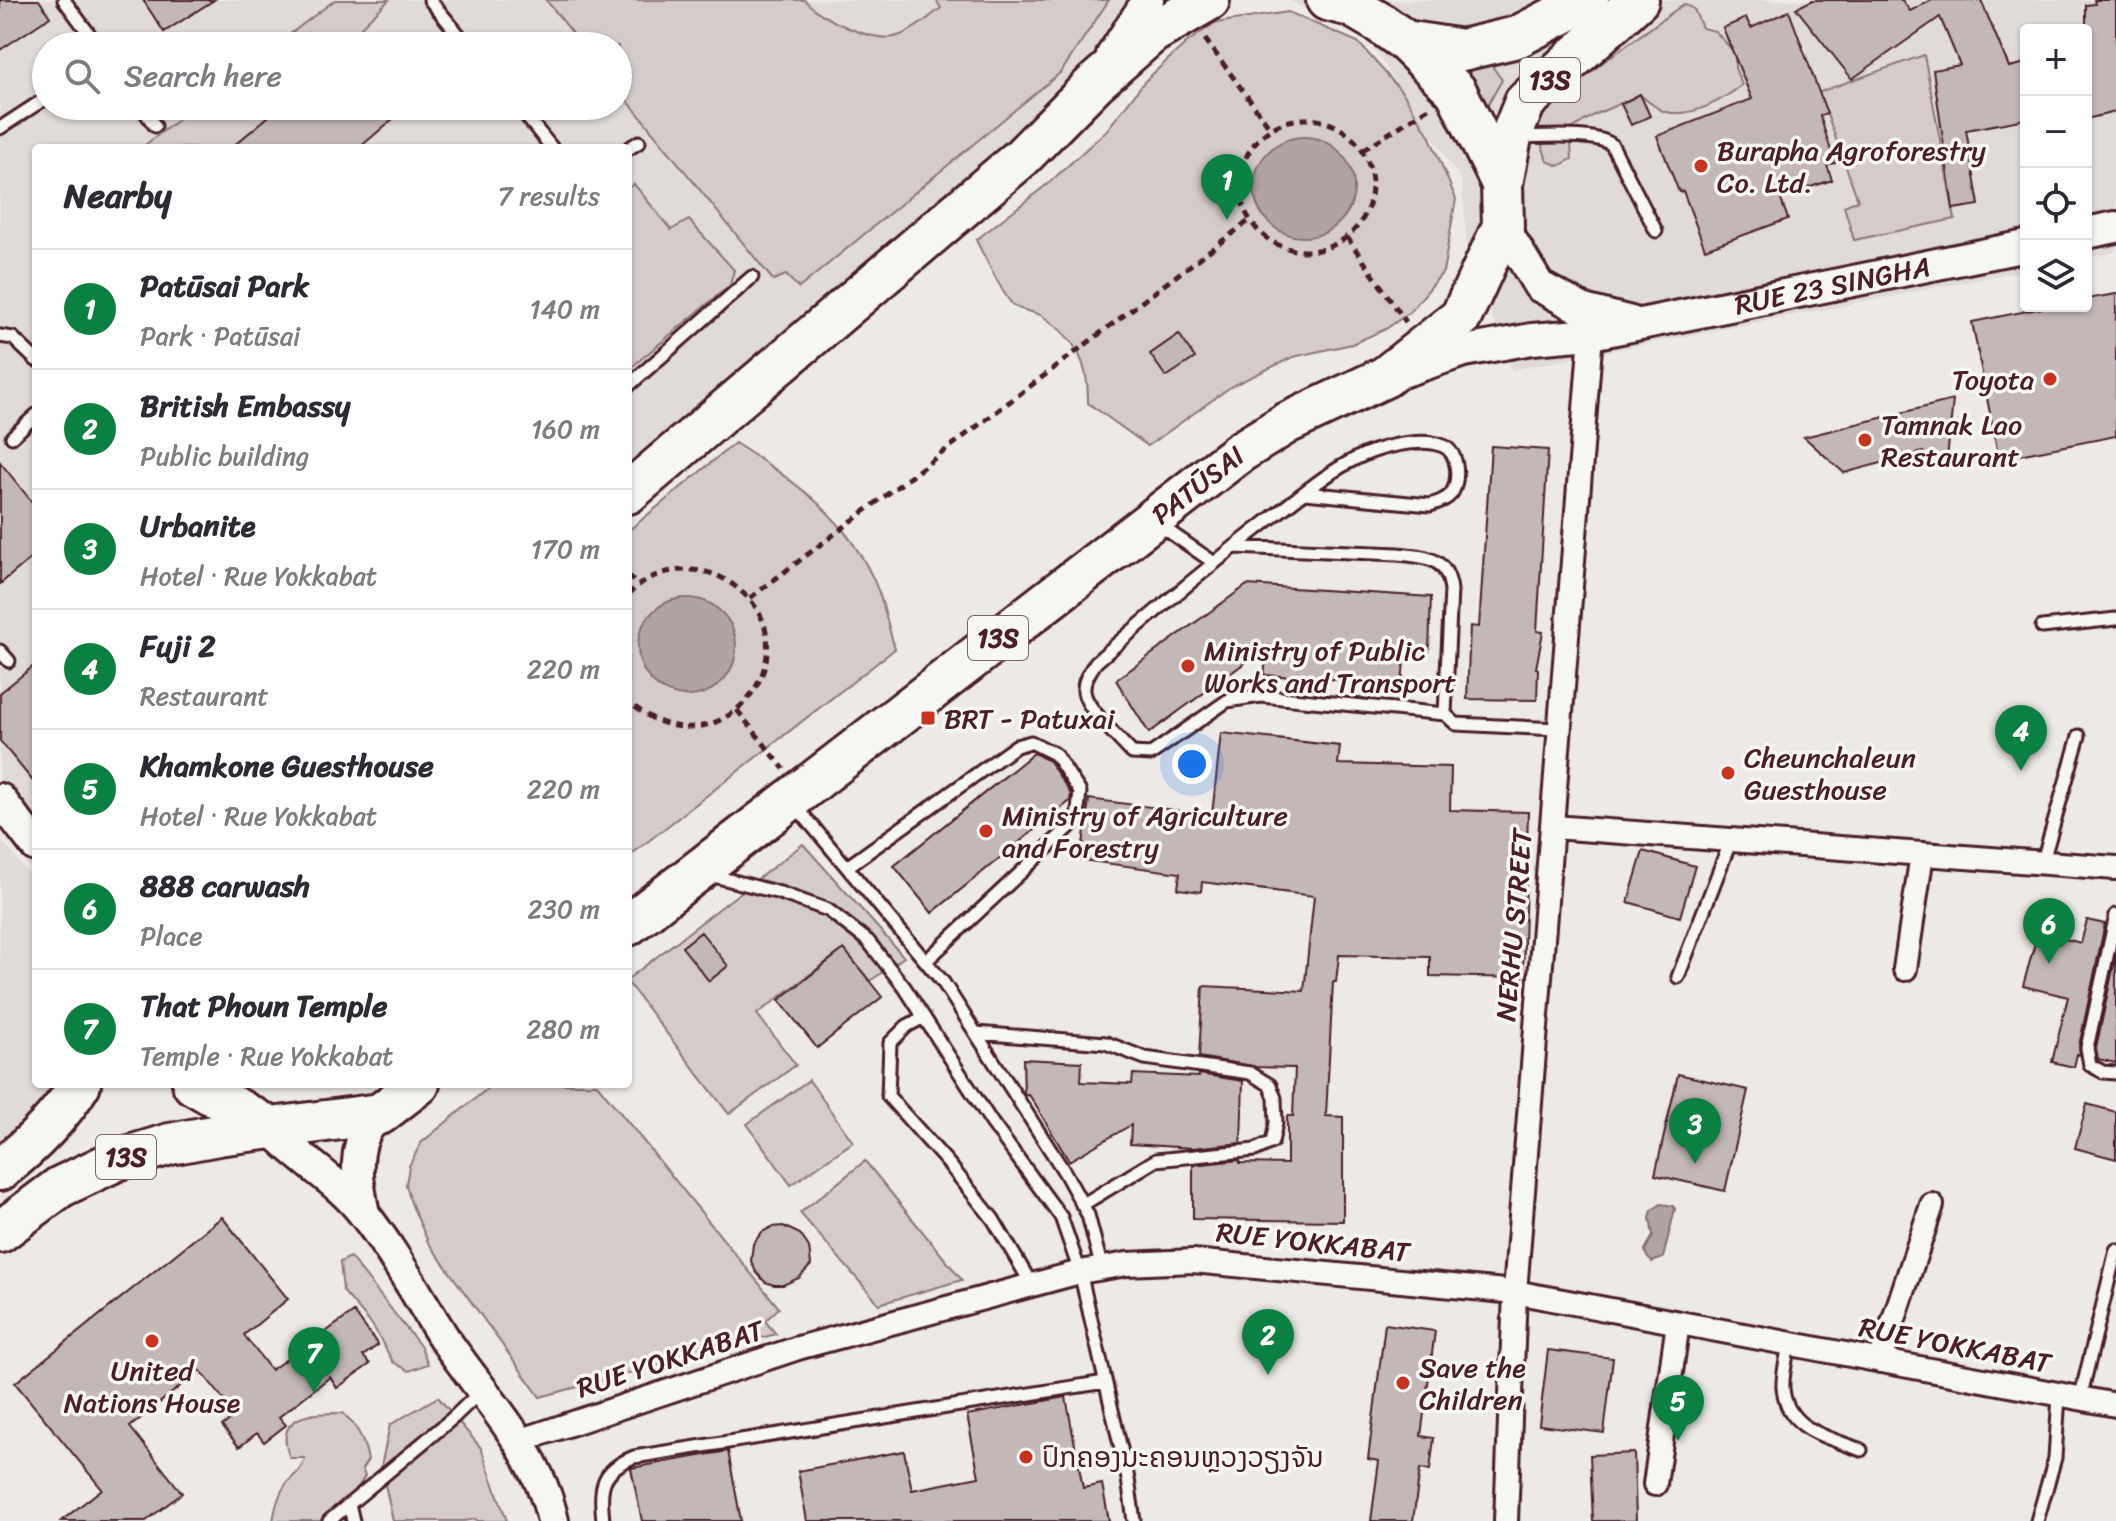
<!DOCTYPE html>
<html lang="en">
<head>
<meta charset="utf-8">
<style>
	body { margin:0; font-family:Sriracha,"Noto Sans Lao",sans-serif; background:#f2f2f3; color:#2b2b33 }
	.controls { position:absolute; right:24px; top:24px; display:grid; overflow:hidden; border-radius:8px; box-shadow:0 2px 6px #0004 }
	.controls button { width:72px; height:72px; display:grid; place-items:center; padding:0; border:0; border-bottom:2px solid #e1e1e2; background:#fff; color:#2b2b33; font:40px sans-serif }
	.you { position:absolute; left:1192px; top:764px; width:28px; height:28px; margin:-20px; border:6px solid #fff; border-radius:50%; background:#1a73e8; box-shadow:0 0 0 12px #1a73e833 }
	.badge { display:grid; place-items:center; width:52px; height:52px; border-radius:50%; background:#0b8043; color:#fff; font-size:26px; font-weight:700 }
	.pin { position:absolute; translate:-50% -66px; filter:drop-shadow(0 2px 4px #0008) }
	.pin::after { content:''; position:absolute; top:42px; width:28px; height:24px; background:inherit; clip-path:polygon(0 0,100% 0,50% 100%) }
	.list { margin:0; padding:0; list-style:none }
	h2 { display:flex; justify-content:space-between; align-items:center; height:104px; margin:0; padding:0 32px; font-size:34px }
	h2 small { font-size:26px; font-weight:400; color:#7c7c81 }
	.list li { display:grid; grid-template-columns:52px 1fr auto; gap:24px; align-items:center; box-sizing:border-box; height:120px; padding:0 32px; border-top:2px solid #e1e1e2 }
	.list b { display:block; font-size:30px; white-space:nowrap }
	.list p { margin:0; font-size:26px; white-space:nowrap; color:#7c7c81 }
	.list em { font-size:26px; font-style:normal; color:#7c7c81 }
	.icon { flex:none; width:44px; height:44px; fill:none; stroke:currentColor; stroke-width:2; stroke-linecap:round; stroke-linejoin:round }
	.map { position:relative; flex:none; width:2116px; height:1521px; overflow:hidden }
	.search { position:absolute; background:#fff; box-shadow:0 2px 6px #0004; left:32px; top:32px; width:600px; height:88px; display:flex; align-items:center; gap:20px; box-sizing:border-box; padding:0 28px; border-radius:44px; color:#7c7c81; font-size:30px }
	.panel { position:absolute; background:#fff; box-shadow:0 2px 6px #0004; left:32px; top:144px; width:600px; height:944px; border-radius:8px }
	.map>svg:first-child { display:block }
	.built { fill:#e0dad8; fill-rule:evenodd }
	.green { fill:#d4cbca; stroke:#8f757a; stroke-width:2 }
	.water { fill:#b1a2a3; stroke:#886e73; stroke-width:2 }
	.building { fill:#c4b7b7; stroke:#4a1f2b; stroke-width:2 }
	.lines { fill:none; stroke-linecap:round; stroke-linejoin:round }
	.lane-casing { stroke:#4a1f2b; stroke-width:17 }
	.street-casing { stroke:#4a1f2b; stroke-width:28 }
	.secondary-casing { stroke:#4a1f2b; stroke-width:36 }
	.highway-casing { stroke:#4a1f2b; stroke-width:46 }
	.path { stroke:#4a1f2b; stroke-width:5; stroke-dasharray:8 6; stroke-linecap:butt }
	.lane { stroke:#f6f6f2; stroke-width:11 }
	.street { stroke:#f6f6f2; stroke-width:22 }
	.secondary { stroke:#f6f6f2; stroke-width:30 }
	.highway { stroke:#f6f6f2; stroke-width:40 }
	.poi-dot { fill:#c8321e; stroke:#f6f6f2; stroke-width:3 }
	.labels { text-anchor:middle; dominant-baseline:central; stroke-width:7; stroke-linejoin:round; paint-order:stroke }
	.shield { fill:#f6f6f2; stroke:#7e6067; stroke-width:2 }
	.shield-label { font-size:26px; font-weight:bold; fill:#4a1f2b }
	.poi-label { font-size:28px; fill:#4a1f2b; stroke:#f6f6f2; text-anchor:start }
	.street-label { font-size:28px; fill:#4a1f2b; stroke:#f6f6f2 }
</style>
</head>
<body>
<div class="map">
<svg width="2116" height="1521" viewBox="0 0 2116 1521">
	<rect width="100%" height="100%" fill="#ece9e6"/>
	<filter id="ink" filterUnits="userSpaceOnUse"><feTurbulence type="fractalNoise" baseFrequency=".0125" numOctaves="2"/><feDisplacementMap in="SourceGraphic" scale="16" xChannelSelector="R" yChannelSelector="G"/><feConvolveMatrix kernelMatrix="1 2 1 2 8 2 1 2 1" color-interpolation-filters="sRGB"/></filter>
	<g filter="url(#ink)">
		<path class="built" d="M0 0H1129L1081 75 628 475V148H36V875L0 831ZM46 46H618V106H46Z
			M1288 0H2116V252L2086 258V30H2026V270L1512 370 1467 248 1462 181 1369 42Z
			M0 838 36 883V1084H60L55 1097 0 1141Z"/>
		<path class="green" d="M335 0H389L361 27 369 46H274Z
			M546 0H805C819 18 874 44 898 36 913 31 928 18 941 8L936 0H1109L1061 72 799 288 786 275 773 280 618 89V46H583Z
			M1684 4 1694 9 1702 28 1715 31 1735 53V68L1742 85C1723 100 1692 118 1666 112 1657 110 1647 100 1640 95L1596 114 1570 130 1572 159 1559 166 1547 161 1536 125 1545 104Z
			M1288 12 1358 42 1403 93 1429 135 1456 199 1443 272 1410 312 1386 329 1352 344 1293 357 1232 386 1148 446 1088 403C1089 363 1076 338 1042 316 1034 311 1020 311 1013 305 1006 299 982 252 976 240L1050 182 1106 131 1145 81 1186 43 1215 23Z
			M1924 55 1955 219 1854 240 1844 206 1858 200 1819 92Z
			M1490 63 1502 80 1487 106 1461 67Z
			M196 106H281L231 148H141Z
			M634 184 671 230 689 220 734 270 730 285 628 370V188Z
			M735 443C797 482 850 519 878 590 885 609 889 630 895 649L628 857V531Z
			M803 844 904 957 870 981 844 949 757 1014 796 1065 729 1114 628 983V979Z
			M809 1080 853 1142 791 1185 747 1124Z
			M493 1084H597L779 1308 765 1321 776 1334 540 1397 428 1242 411 1203 406 1185 409 1166 421 1143Z
			M865 1161 962 1280 879 1304 800 1213Z
			M350 1257 421 1347 428 1364 409 1371 393 1362 373 1326 343 1291 340 1262Z
			M438 1397 481 1448 507 1521H477L476 1519 464 1521H393L381 1466 390 1425Z
			M343 1413C358 1427 364 1440 368 1460L362 1469 365 1476 356 1491 320 1521H273C275 1508 278 1495 286 1484 294 1475 302 1470 305 1458H290C272 1414 312 1413 343 1413Z"/>
		<path class="water" d="M1254 187a50 50 0 1 1 100 0a50 50 0 1 1-100 0Z
			M638 647a49 49 0 1 1 98 0a49 49 0 1 1-98 0Z
			M1661 1204 1673 1206 1675 1209 1663 1258 1652 1262 1647 1257 1645 1250 1653 1236 1650 1218 1652 1210Z"/>
		<path class="building" d="M0 0H39L50 17 0 50Z
			M143 0H214L164 32Z
			M1813 0H1902L1910 11 1932 0H1981L2009 67 2026 63V119L1966 130 1979 205 1953 209 1933 70 1960 65 1940 17 1852 79 1796 8Z
			M2094 0H2116V112L2086 119V5L2095 4Z
			M1789 11 1827 114 1820 116 1835 163 1827 165 1832 180 1780 197 1788 219 1705 249 1683 191 1679 192 1657 136 1752 99 1723 28 1746 18 1751 28Z
			M1640 94 1650 116 1631 125 1621 104Z
			M281 106H381L393 119 359 148H231Z
			M2116 294V436L1999 459 1972 322 2052 306H2086V299Z
			M1179 334 1195 358 1166 377 1150 354Z
			M1953 400 1947 459 1933 464 1923 452 1844 473 1804 437Z
			M1491 446 1548 450 1537 631 1543 632 1536 668 1538 669 1537 700 1467 699 1470 626 1479 627Z
			M0 462 36 507V554L0 584Z
			M1247 585 1431 597 1429 651 1405 650 1402 684 1264 675 1268 646 1149 733 1116 680Z
			M36 664V785L0 741V693Z
			M1221 733 1340 746 1338 764 1451 767 1450 810 1528 812 1523 978 1430 976V957L1339 955 1336 982H1333L1326 1116 1343 1117V1221L1193 1219V1165L1240 1160V1163L1287 1164V1116H1293L1295 1068 1256 1067 1199 1057 1203 986 1304 991 1314 896 1202 882 1201 892 1178 889 1180 873 1081 860 1089 799 1212 815Z
			M1034 753 1049 761 1071 794 1070 801 932 913 894 866Z
			M1643 851 1695 866 1680 917 1628 902Z
			M2087 920 2105 924 2079 1046 2080 1055 2077 1054 2074 1067 2052 1062 2068 997 2023 986 2038 932 2081 943Z
			M701 932 728 966 709 981 682 947Z
			M844 949 882 997 817 1048 779 1000Z
			M2116 955V1063L2098 1059 2096 1048Z
			M1023 1059 1082 1062 1081 1082 1132 1084 1133 1074 1199 1077V1074L1243 1081 1241 1143 1193 1148 1130 1144 1131 1125 1069 1161 1030 1096 1024 1094Z
			M1678 1074 1748 1090 1725 1191 1655 1175Z
			M2087 1104 2116 1112V1159L2075 1148Z
			M222 1217 288 1299 244 1335 271 1370 354 1312 378 1345 363 1356 370 1364 337 1388 330 1377 279 1417 286 1425 264 1442 257 1433 239 1447 222 1426 236 1415 200 1370 130 1427 182 1493 146 1521H61L102 1489 15 1383Z
			M783 1226 800 1234 809 1247 811 1265 799 1278 783 1285H774L765 1282 756 1272 751 1261 753 1244 762 1232 772 1227Z
			M1385 1324 1435 1331 1421 1436 1434 1438 1430 1470 1420 1469 1413 1521H1371L1379 1461 1368 1459Z
			M1548 1350 1613 1358 1604 1433 1539 1425Z
			M1066 1397 1083 1488 1102 1484 1109 1521H807L798 1471 904 1451 912 1490 979 1477 967 1415Z
			M728 1451 741 1521H642L631 1468Z
			M1634 1453 1636 1521H1593L1590 1455Z"/>
		<g class="lines">
			<defs>
				<path id="lane" d="M64 0 98 46
					M430 0 468 46
					M141 106 155 126
					M518 106 552 148
					M0 128 46 98
					M1519 137C1541 137 1596 132 1612 145L1656 231
					M628 149 639 142
					M0 336 13 338 36 360
					M628 386 752 277
					M12 437 36 415
					M1305 493 1430 505C1438 502 1445 501 1451 494 1460 482 1459 452 1443 446 1421 436 1376 448 1355 459 1327 473 1300 496 1275 515 1214 562 1155 611 1096 662 1091 670 1083 680 1084 691 1085 708 1120 739 1132 753L1151 754 1227 701 1261 696 1445 714
					M1158 524 1213 562
					M1234 547 1398 554C1427 557 1447 557 1451 590L1445 714 1456 724 1558 729
					M2042 627 2116 619
					M0 651 9 661
					M794 804 943 982 1065 1173 1088 1215 1102 1269
					M2042 864 2079 736
					M847 867 1016 746 1031 742 1055 754 1080 792 1077 820 926 961
					M710 875 780 893 828 910 868 941 905 988 992 1123 1061 1217 1080 1272 1128 1479 1134 1521
					M2116 915 2087 1048 2090 1065 2103 1072 2116 1073
					M1678 977 1731 840
					M924 1017 907 1026 890 1043 888 1096 948 1163 993 1219 1032 1285
					M976 1033 1106 1043 1145 1058 1250 1073 1270 1085 1275 1098 1276 1123 1272 1142 1255 1150 1156 1160 1082 1205
					M1789 1344C1787 1358 1782 1374 1783 1388 1786 1430 1828 1437 1861 1450
					M2080 1399 2116 1250
					M349 1504 353 1521
					M329 1521 454 1417 481 1391
					M603 1521C600 1488 599 1471 634 1457L1105 1382
					M2037 1521 2055 1458 2059 1395"/>
				<path id="street" d="M1553 827 2116 868
					M1905 969 1922 854
					M1880 1361 1932 1205
					M519 1441 798 1348 1080 1272 1127 1264 1193 1261 1515 1292 2116 1405
					M1655 1484 1678 1323
					M1506 1521 1515 1292 1591 334"/>
				<g id="secondary">
					<path d="M1112 55 1148 0"/>
					<path d="M1503 226 1539 286 1584 310 1631 322"/>
					<path d="M2086 233 2116 227"/>
					<path id="s1" d="M1402 372 1464 351 1532 339 1591 334 2026 246"/>
					<path d="M0 799 36 846"/>
					<path d="M269 1127C298 1159 338 1180 364 1214 394 1252 418 1297 444 1338 483 1396 538 1450 553 1521"/>
					<path d="M364 1214C359 1189 353 1160 364 1135 367 1127 375 1120 380 1114"/>
				</g>
				<g id="highway">
					<path d="M1405 41 1462 50 1517 37 1588 0"/>
					<path d="M1502 184 1511 137 1525 102 1638 0"/>
					<path d="M628 493 1022 157 1095 83 1152 33 1209 0"/>
					<path id="s2" d="M628 925 1240 452 1287 423 1385 377 1461 317 1503 226 1502 184 1456 91 1405 41 1380 23 1351 6 1327 0"/>
					<path d="M193 1084 269 1127"/>
					<path d="M0 1170C31 1146 60 1117 80 1084"/>
					<path d="M0 1232 60 1187 117 1160 170 1144 218 1135 380 1114 419 1084"/>
				</g>
			</defs>
			<use href="#lane" class="lane-casing"/>
			<use href="#street" class="street-casing"/>
			<use href="#secondary" class="secondary-casing"/>
			<use href="#highway" class="highway-casing"/>
			<path class="path" d="M1205 39 1271 129
				M1240 185a66 66 0 1 1 132 0a66 66 0 1 1-132 0Z
				M1363 150 1430 107
				M1347 237 1406 322
				M628 575 637 586
				M628 595C647 574 673 567 700 571 717 573 731 582 743 593 814 656 717 782 628 701
				M750 598 1250 220
				M737 710 784 769"/>
			<use href="#lane" class="lane"/>
			<use href="#street" class="street"/>
			<use href="#secondary" class="secondary"/>
			<use href="#highway" class="highway"/>
		</g>
	</g>
	<g class="poi-dot">
		<circle cx="1701" cy="166" r="8"/>
		<circle cx="2050" cy="379" r="8"/>
		<circle cx="1865" cy="440" r="8"/>
		<circle cx="1188" cy="666" r="8"/>
		<rect x="920" y="710" width="16" height="16" rx="4"/>
		<circle cx="1728" cy="773" r="8"/>
		<circle cx="986" cy="831" r="8"/>
		<circle cx="152" cy="1341" r="8"/>
		<circle cx="1403" cy="1383" r="8"/>
		<circle cx="1026" cy="1457" r="8"/>
	</g>
	<g class="labels">
		<g class="shield">
			<rect x="1520" y="58" width="60" height="44" rx="6"/>
			<rect x="968" y="616" width="60" height="44" rx="6"/>
			<rect x="96" y="1135" width="60" height="44" rx="6"/>
		</g>
		<g class="shield-label">
			<text x="1550" y="80">13S</text>
			<text x="998" y="638">13S</text>
			<text x="126" y="1157">13S</text>
		</g>
		<g class="poi-label">
			<text x="1717" y="150">Burapha Agroforestry<tspan x="1717" dy="32">Co. Ltd.</tspan></text>
			<text x="2034" y="379" text-anchor="end">Toyota</text>
			<text x="1881" y="424">Tamnak Lao<tspan x="1881" dy="32">Restaurant</tspan></text>
			<text x="1204" y="650">Ministry of Public<tspan x="1204" dy="32">Works and Transport</tspan></text>
			<text x="944" y="718">BRT - Patuxai</text>
			<text x="1744" y="757">Cheunchaleun<tspan x="1744" dy="32">Guesthouse</tspan></text>
			<text x="1002" y="815">Ministry of Agriculture<tspan x="1002" dy="32">and Forestry</tspan></text>
			<text x="1419" y="1367">Save the<tspan x="1419" dy="32">Children</tspan></text>
			<text x="152" y="1370" text-anchor="middle">United<tspan x="152" dy="32">Nations House</tspan></text>
			<text x="1042" y="1457">ປົກຄອງນະຄອນຫຼວງວຽງຈັນ</text>
		</g>
		<g class="street-label">
			<text stroke="none"><textPath href="#s1" startOffset="440">RUE 23 SINGHA</textPath></text>
			<text stroke="none"><textPath href="#s2" startOffset="720">PATŪSAI</textPath></text>
			<text transform="translate(1514 925) rotate(-85)">NERHU STREET</text>
			<text transform="translate(1313 1242) rotate(6)">RUE YOKKABAT</text>
			<text transform="translate(1955 1345) rotate(11)">RUE YOKKABAT</text>
			<text transform="translate(670 1359) rotate(-18)">RUE YOKKABAT</text>
		</g>
	</g>
</svg>
<div class="controls">
<button>+</button>
<button>−</button>
<button><svg class="icon" aria-label="locate" viewBox="0 0 24 24"><circle cx="12" cy="12" r="6"/><path d="M12 2v4M12 18v4M2 12h4M18 12h4"/></svg></button>
<button><svg class="icon" aria-label="layers" viewBox="0 0 24 24"><path d="M12 4l9 5-9 5-9-5zM3 14l9 5 9-5"/></svg></button>
</div>
<div class="you"></div>
<div class="pin badge" style="left:1227px;top:220px">1</div>
<div class="pin badge" style="left:1268px;top:1375px">2</div>
<div class="pin badge" style="left:1695px;top:1164px">3</div>
<div class="pin badge" style="left:2021px;top:771px">4</div>
<div class="pin badge" style="left:1678px;top:1441px">5</div>
<div class="pin badge" style="left:2049px;top:964px">6</div>
<div class="pin badge" style="left:314px;top:1393px">7</div>
<div class="search"><svg class="icon" aria-label="search" viewBox="0 0 24 24"><circle cx="10" cy="10" r="6"/><path d="M15 15l6 6"/></svg>Search here</div>
<section class="panel">
<h2>Nearby<small>7 results</small></h2>
<ul class="list">
<li><span class="badge">1</span><div><b>Patūsai Park</b><p>Park · Patūsai</p></div><em>140 m</em></li>
<li><span class="badge">2</span><div><b>British Embassy</b><p>Public building</p></div><em>160 m</em></li>
<li><span class="badge">3</span><div><b>Urbanite</b><p>Hotel · Rue Yokkabat</p></div><em>170 m</em></li>
<li><span class="badge">4</span><div><b>Fuji 2</b><p>Restaurant</p></div><em>220 m</em></li>
<li><span class="badge">5</span><div><b>Khamkone Guesthouse</b><p>Hotel · Rue Yokkabat</p></div><em>220 m</em></li>
<li><span class="badge">6</span><div><b>888 carwash</b><p>Place</p></div><em>230 m</em></li>
<li><span class="badge">7</span><div><b>That Phoun Temple</b><p>Temple · Rue Yokkabat</p></div><em>280 m</em></li>
</ul>
</section>
</div>
</body>
</html>
